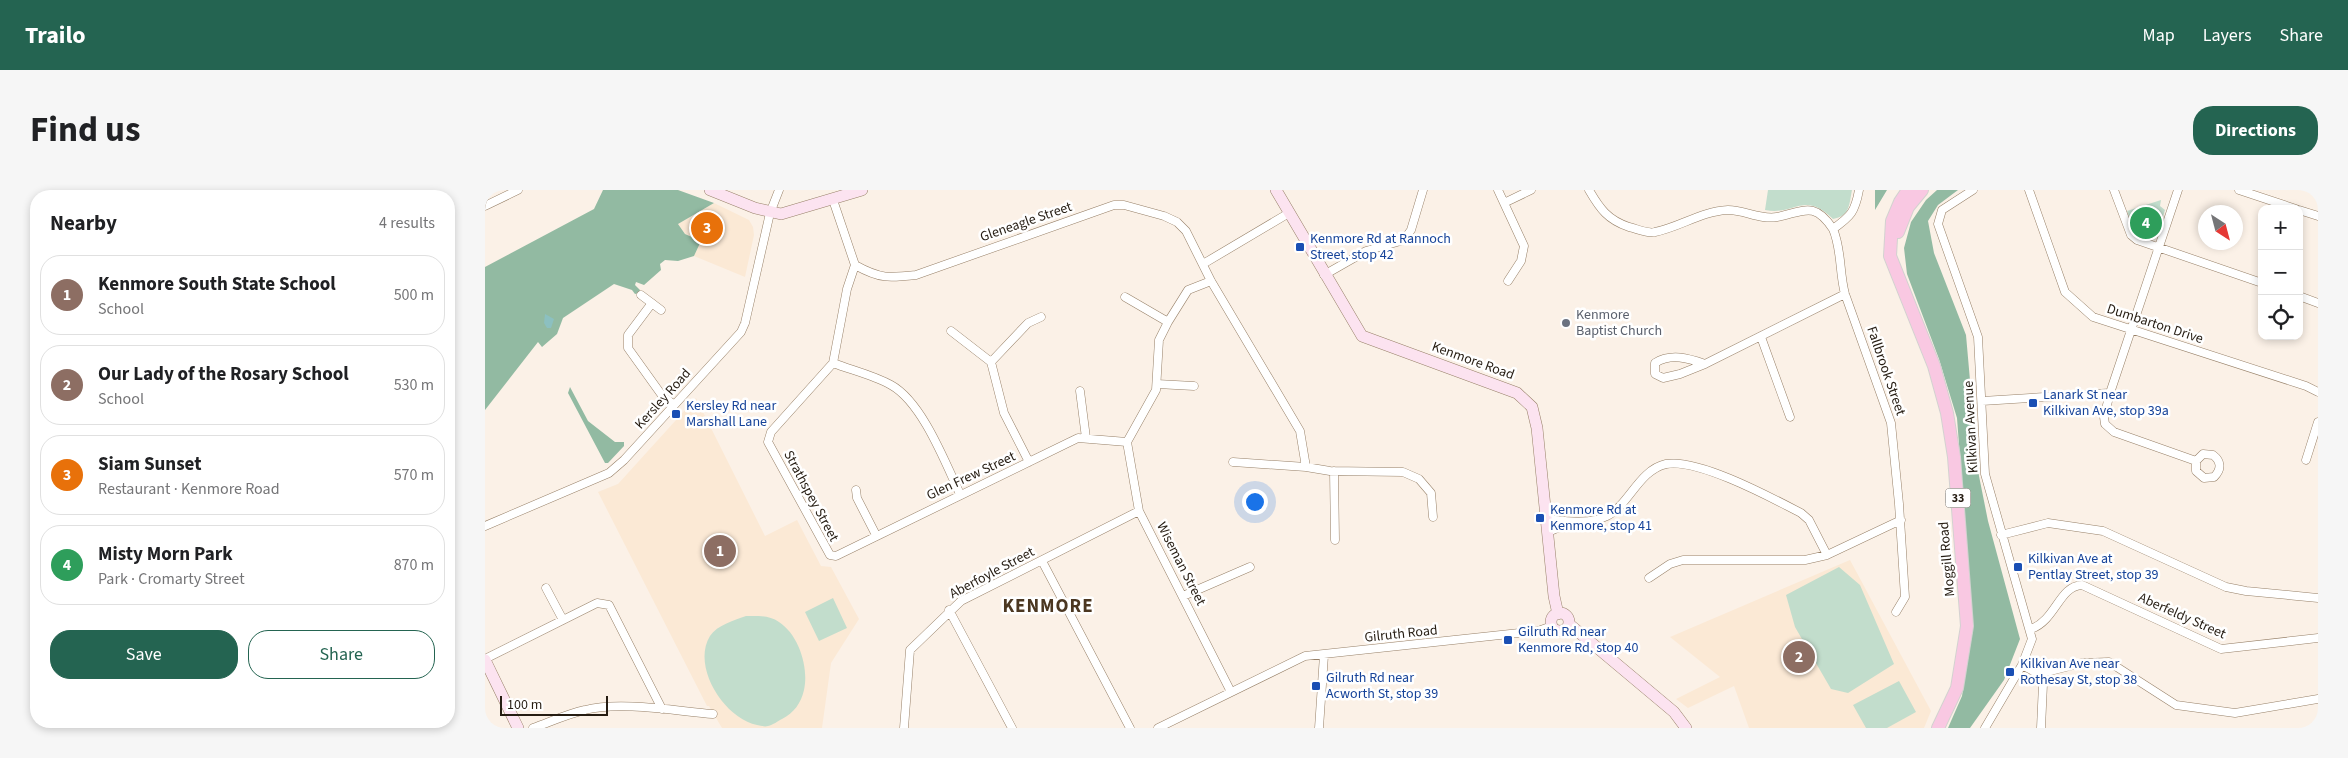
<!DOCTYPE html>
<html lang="en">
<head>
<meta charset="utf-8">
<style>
	body { margin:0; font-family:"Source Sans 3",sans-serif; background:#f6f6f6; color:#202124 }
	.controls { position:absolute; right:15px; top:15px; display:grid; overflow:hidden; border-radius:10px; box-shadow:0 2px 8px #0003 }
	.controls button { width:45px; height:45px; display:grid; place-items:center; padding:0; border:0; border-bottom:1px solid #e0e0e0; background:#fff; color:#202124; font:25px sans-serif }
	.compass { position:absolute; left:1713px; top:15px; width:45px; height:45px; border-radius:50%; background:#fff; box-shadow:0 2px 8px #0003; rotate:144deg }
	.scale { position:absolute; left:15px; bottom:12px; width:108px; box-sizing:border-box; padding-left:5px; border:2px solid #251c12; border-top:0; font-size:14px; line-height:18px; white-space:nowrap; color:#251c12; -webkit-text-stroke:4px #fff; paint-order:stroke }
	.you { position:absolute; left:769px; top:311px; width:18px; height:18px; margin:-12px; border:4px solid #fff; border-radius:50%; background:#1a73e8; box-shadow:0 0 0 8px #1a73e833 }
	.badge { display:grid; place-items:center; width:32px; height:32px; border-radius:50%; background:#246451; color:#fff; font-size:16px; font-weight:700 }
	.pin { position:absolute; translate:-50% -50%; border:2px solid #fff; box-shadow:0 1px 5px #0006 }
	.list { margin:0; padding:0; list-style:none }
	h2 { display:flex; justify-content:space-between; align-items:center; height:65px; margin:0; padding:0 20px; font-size:21px }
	h2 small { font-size:16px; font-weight:400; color:#757577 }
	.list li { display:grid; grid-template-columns:32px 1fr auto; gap:15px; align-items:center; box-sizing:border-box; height:80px; margin:0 10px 10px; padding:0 10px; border:1px solid #e0e0e0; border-radius:20px }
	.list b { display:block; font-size:19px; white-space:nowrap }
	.list p { margin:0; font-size:16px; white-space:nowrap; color:#757577 }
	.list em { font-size:16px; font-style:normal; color:#757577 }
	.actions { display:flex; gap:10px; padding:15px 20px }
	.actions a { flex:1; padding:11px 0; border:1px solid #246451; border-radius:20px; text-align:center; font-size:18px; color:#246451 }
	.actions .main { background:#246451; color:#fff }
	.icon { flex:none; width:28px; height:28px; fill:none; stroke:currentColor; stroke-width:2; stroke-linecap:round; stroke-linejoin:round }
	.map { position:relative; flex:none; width:1833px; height:538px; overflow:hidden; border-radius:20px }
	header { display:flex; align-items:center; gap:30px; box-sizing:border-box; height:70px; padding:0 25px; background:#246451; color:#fff }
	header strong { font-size:24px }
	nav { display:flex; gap:28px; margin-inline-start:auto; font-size:18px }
	.intro { display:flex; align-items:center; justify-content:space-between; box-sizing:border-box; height:120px; padding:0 30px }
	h1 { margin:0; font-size:35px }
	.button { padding:12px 22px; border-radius:20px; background:#246451; color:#fff; font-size:18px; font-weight:700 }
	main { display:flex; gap:30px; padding:0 30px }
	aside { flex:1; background:#fff; border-radius:20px; box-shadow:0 2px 8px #0003 }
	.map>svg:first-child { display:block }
	.built { fill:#fbe9d5 }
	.green { fill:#c2ddcc }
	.forest { fill:#92baa2 }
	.water { fill:#8cc0c0 }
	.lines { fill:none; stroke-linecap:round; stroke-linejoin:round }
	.street-casing { stroke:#978068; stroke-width:9 }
	.secondary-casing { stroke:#978068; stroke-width:12 }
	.primary-casing { stroke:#d3d2d0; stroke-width:14 }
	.street { stroke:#fff; stroke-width:8 }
	.secondary { stroke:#fce3f0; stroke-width:11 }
	.primary { stroke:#f9c8e2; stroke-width:12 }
	.transit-dot { fill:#1a4fb4; stroke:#fff; stroke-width:2 }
	.worship-dot { fill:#6b7280; stroke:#fff; stroke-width:2 }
	.labels { text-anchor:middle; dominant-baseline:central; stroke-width:5; stroke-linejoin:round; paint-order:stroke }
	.shield { fill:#fff; stroke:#666059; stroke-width:1 }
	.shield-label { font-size:12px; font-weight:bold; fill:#251c12 }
	.street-label { font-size:14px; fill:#251c12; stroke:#fff }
	.transit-label { font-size:14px; fill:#164399; stroke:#fff; text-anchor:start }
	.worship-label { font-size:14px; fill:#5b616d; stroke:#fff; text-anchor:start }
	.district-label { font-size:19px; font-weight:bold; letter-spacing:1px; fill:#4b3721; stroke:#fff }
</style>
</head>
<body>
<header>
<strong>Trailo</strong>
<nav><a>Map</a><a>Layers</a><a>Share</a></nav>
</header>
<div class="intro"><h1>Find us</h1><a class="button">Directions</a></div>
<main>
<aside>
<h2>Nearby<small>4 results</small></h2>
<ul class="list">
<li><span class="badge" style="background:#8d6e63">1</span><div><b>Kenmore South State School</b><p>School</p></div><em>500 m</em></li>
<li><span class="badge" style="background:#8d6e63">2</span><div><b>Our Lady of the Rosary School</b><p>School</p></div><em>530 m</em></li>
<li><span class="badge" style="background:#e8710a">3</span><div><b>Siam Sunset</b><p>Restaurant · Kenmore Road</p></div><em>570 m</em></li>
<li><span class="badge" style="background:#2e9e5b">4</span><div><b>Misty Morn Park</b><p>Park · Cromarty Street</p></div><em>870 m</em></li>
</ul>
<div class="actions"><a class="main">Save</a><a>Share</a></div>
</aside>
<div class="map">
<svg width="1833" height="538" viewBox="0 0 1833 538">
	<rect width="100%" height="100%" fill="#fbf1e7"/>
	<path class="built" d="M229 13 264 30 268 37 269 45 260 87 209 66 216 51 200 44 193 34Z
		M211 208 280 346 312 330 336 376 346 377 374 429 346 473 337 538H237L224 516H222L113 302 133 294Z
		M1365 370 1446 521 1439 538H1264L1249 496 1203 518 1191 509 1235 487 1185 447Z"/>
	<path class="green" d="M1283 0H1367C1364 15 1365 26 1348 29 1318 0 1311 26 1280 20Z
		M1676 10 1675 16 1680 20 1672 46 1666 49 1650 44 1642 21Z
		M1354 377 1375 395 1409 474 1363 503 1346 499 1310 437 1301 405Z
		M348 408 362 438 334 451 320 422Z
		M261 426C272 426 284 425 294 432 314 445 324 478 319 500 316 513 309 523 297 529 293 531 288 535 283 536 280 537 276 536 272 535 240 529 206 477 225 446 232 435 250 430 261 426Z
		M1414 491 1431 522 1402 538H1381L1368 515Z"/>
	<path class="forest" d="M118 0H193L229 13 193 34 200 44 216 51 209 66 193 71 180 70 175 74 176 80 159 95 151 92 150 95 155 100 154 103 150 104 147 100 129 94 78 128 72 144 57 157 53 152 0 220V77L109 19Z
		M1390 0H1402L1390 20Z
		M1452 0H1473L1453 15 1443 31 1449 63 1481 145 1493 281 1503 331 1535 449 1519 490 1485 538H1463L1477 506 1488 439 1472 228 1454 169 1422 84 1419 58 1426 32 1441 10Z
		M85 197 103 231 130 252H139V256L123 273H120L83 203Z"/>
	<path class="water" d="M60 124 69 129 66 138H62L59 133Z"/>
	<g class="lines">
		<defs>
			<path id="street" d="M1013 0 1039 56 1036 71 1023 91
				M1104 0C1115 19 1123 30 1144 37 1153 39 1162 44 1170 42 1195 37 1217 21 1243 20 1260 20 1275 30 1292 27 1318 22 1329 10 1348 39 1366 26 1370 22 1374 0
				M1488 0 1457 20 1453 34 1493 147 1500 284 1547 449 1537 475 1500 538
				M1544 0 1580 102 1608 127 1821 196 1833 202
				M1629 0 1646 45 1652 50 1777 93
				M1693 0 1625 203 1619 227 1620 234 1629 242 1711 271 1718 264 1728 265C1736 271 1737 279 1729 287L1719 288 1711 281V271
				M1754 0 1811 19
				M348 10 370 75C395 89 404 88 431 85L629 15H639L679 26 692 32 701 41 726 91 815 241 821 277
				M1019 13 1046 0
				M0 16 33 0
				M1814 20 1833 26
				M1348 39C1357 60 1354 82 1360 104L1406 233 1414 314 1420 407 1411 422
				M718 74 804 23
				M370 75 362 99 348 173 286 242 283 252 345 365 351 366 593 248 642 252
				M839 85 881 61 919 50 926 40 938 0
				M156 105 176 120
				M1814 106 1833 113
				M640 107 683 132
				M167 113 143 145V158L176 204 189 215
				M466 141 506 172
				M1276 147 1305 227
				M348 173C366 180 388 185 406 195 437 212 460 272 475 304
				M1220 174 1195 184 1178 188 1170 184V173C1186 163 1203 168 1220 174L1360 104
				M672 194 709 196
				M595 201 601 248
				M1497 211 1625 203
				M642 252 654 321 746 502
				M642 252 671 200 674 150 683 132 703 100 726 91
				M1821 270 1833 232
				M544 272 519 223 506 172 543 133 556 127
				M748 272 821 277 845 281 918 282 934 289 946 303 948 327
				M849 281 850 350
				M371 300 372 308 391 345
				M1061 329C1080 331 1104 335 1122 326 1144 315 1154 280 1181 274 1213 268 1287 308 1316 323L1324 330 1342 365
				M0 336 124 283 139 270 256 142 260 133 285 23 294 0
				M1063 342 1086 332
				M1516 345 1563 333 1618 341 1741 397 1761 401 1833 408
				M557 371 645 538
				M1164 388 1185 374 1198 370H1320L1342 365 1416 330
				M61 398 78 430
				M698 406 765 377
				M464 420 527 538
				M1546 439C1571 430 1574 396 1597 395L1736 459 1833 448
				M0 469 112 413 124 415 177 519
				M1537 475 1550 482 1557 483 1597 473 1624 472 1691 515 1750 523 1833 509
				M48 538C65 532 82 524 100 520 135 511 191 521 228 524
				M419 538 425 460 476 411 654 321
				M673 538 820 466 1053 441 1067 436
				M834 538 839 465
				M1556 538 1558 494 1557 483"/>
			<path id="secondary" d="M225 0 270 18 296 24 377 0
				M791 0 877 146 1032 203 1047 217 1052 238 1069 406 1073 424
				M1066 432a9 9 0 1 1 18 0a9 9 0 1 1-18 0Z
				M1084 434 1189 522 1201 538
				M0 470 33 538"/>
			<path id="primary" d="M1423 0 1415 12 1407 31 1405 66 1449 176 1462 223 1469 267 1482 436 1472 498 1453 538
				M1413 42 1423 17 1437 0"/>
		</defs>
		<use href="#street" class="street-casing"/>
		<use href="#secondary" class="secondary-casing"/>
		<use href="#primary" class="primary-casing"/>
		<use href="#street" class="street"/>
		<use href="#secondary" class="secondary"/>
		<use href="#primary" class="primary"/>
	</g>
	<g class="transit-dot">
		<rect x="810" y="52" width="10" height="10" rx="2.5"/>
		<rect x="1543" y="208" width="10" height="10" rx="2.5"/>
		<rect x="186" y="219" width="10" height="10" rx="2.5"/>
		<rect x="1050" y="323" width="10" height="10" rx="2.5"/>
		<rect x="1528" y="372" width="10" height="10" rx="2.5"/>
		<rect x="1018" y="445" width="10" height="10" rx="2.5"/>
		<rect x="1520" y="477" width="10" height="10" rx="2.5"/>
		<rect x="826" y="491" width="10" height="10" rx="2.5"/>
	</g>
	<circle class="worship-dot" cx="1081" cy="133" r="5"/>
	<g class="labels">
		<rect class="shield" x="1460.5" y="298.5" width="25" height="19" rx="4"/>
		<g class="shield-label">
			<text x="1473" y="308">33</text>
		</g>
		<g class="street-label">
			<text transform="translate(541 32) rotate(-19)">Gleneagle Street</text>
			<text transform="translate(1670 134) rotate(18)">Dumbarton Drive</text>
			<text transform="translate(988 171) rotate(20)">Kenmore Road</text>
			<text transform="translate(1401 181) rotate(71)">Fallbrook Street</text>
			<text transform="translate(178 209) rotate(-48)">Kersley Road</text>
			<text transform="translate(1486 237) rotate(-93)">Kilkivan Avenue</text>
			<text transform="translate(486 286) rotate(-25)">Glen Frew Street</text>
			<text transform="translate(326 306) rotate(62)">Strathspey Street</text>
			<text transform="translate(1462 369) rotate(-95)">Moggill Road</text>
			<text transform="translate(696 374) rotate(63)">Wiseman Street</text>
			<text transform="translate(507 383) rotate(-28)">Aberfoyle Street</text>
			<text transform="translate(1697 426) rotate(24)">Aberfeldy Street</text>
			<text transform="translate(916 444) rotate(-6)">Gilruth Road</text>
		</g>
		<g class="transit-label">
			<text x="825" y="49">Kenmore Rd at Rannoch<tspan x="825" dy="16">Street, stop 42</tspan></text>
			<text x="1558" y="205">Lanark St near<tspan x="1558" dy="16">Kilkivan Ave, stop 39a</tspan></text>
			<text x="201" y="216">Kersley Rd near<tspan x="201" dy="16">Marshall Lane</tspan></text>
			<text x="1065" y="320">Kenmore Rd at<tspan x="1065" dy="16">Kenmore, stop 41</tspan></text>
			<text x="1543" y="369">Kilkivan Ave at<tspan x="1543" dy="16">Pentlay Street, stop 39</tspan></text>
			<text x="1033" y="442">Gilruth Rd near<tspan x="1033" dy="16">Kenmore Rd, stop 40</tspan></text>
			<text x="1535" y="474">Kilkivan Ave near<tspan x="1535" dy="16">Rothesay St, stop 38</tspan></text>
			<text x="841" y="488">Gilruth Rd near<tspan x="841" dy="16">Acworth St, stop 39</tspan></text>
		</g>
		<g class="worship-label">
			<text x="1091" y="125">Kenmore<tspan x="1091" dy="16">Baptist Church</tspan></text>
		</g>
		<g class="district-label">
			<text x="563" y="416">KENMORE</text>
		</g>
	</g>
</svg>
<div class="controls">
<button>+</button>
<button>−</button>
<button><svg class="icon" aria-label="locate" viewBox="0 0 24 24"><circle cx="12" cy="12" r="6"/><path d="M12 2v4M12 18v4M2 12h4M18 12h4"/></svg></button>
</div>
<svg class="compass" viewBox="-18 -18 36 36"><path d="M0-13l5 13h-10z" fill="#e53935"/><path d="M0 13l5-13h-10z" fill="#757577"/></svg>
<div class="scale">100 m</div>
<div class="you"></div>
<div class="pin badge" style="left:235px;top:361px;background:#8d6e63">1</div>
<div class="pin badge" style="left:1314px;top:467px;background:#8d6e63">2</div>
<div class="pin badge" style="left:222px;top:38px;background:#e8710a">3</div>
<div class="pin badge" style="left:1661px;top:33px;background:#2e9e5b">4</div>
</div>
</main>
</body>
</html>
